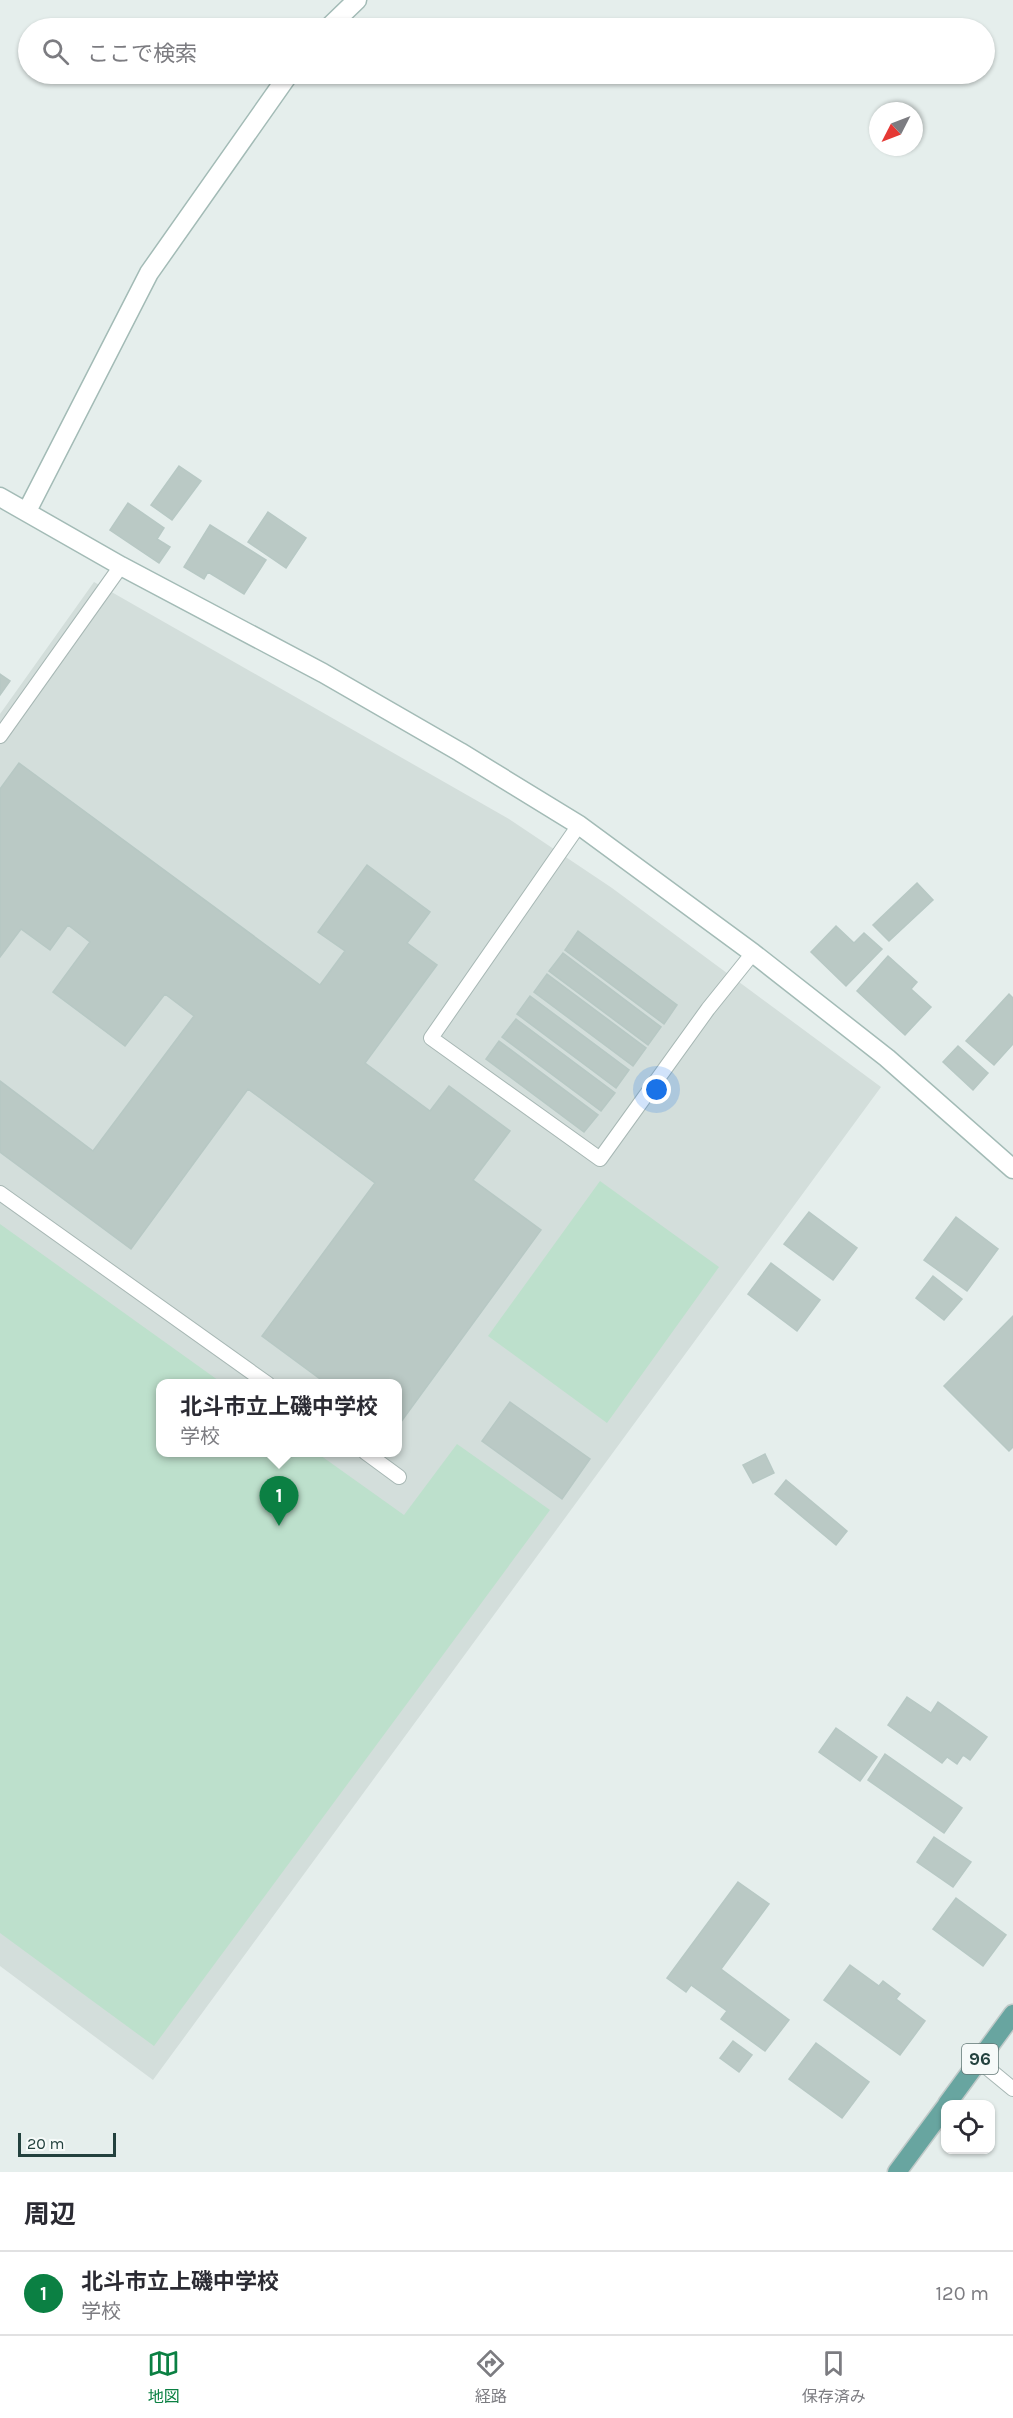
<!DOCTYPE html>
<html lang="ja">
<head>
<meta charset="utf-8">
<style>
	body { margin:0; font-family:Karla,"Noto Sans JP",sans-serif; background:#f7f7f7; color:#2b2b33 }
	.controls { position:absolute; right:18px; bottom:18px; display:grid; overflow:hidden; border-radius:12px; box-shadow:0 2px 4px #0004 }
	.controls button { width:54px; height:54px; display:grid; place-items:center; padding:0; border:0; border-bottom:2px solid #e1e1e2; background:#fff; color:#2b2b33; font:30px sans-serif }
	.compass { position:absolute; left:869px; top:102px; width:54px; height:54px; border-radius:50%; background:#fff; box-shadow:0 2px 4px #0004; rotate:228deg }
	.scale { position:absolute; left:18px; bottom:15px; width:98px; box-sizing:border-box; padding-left:6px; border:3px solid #23413e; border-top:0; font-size:16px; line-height:21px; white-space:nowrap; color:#23413e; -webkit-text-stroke:4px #f6faf9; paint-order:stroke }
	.you { position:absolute; left:657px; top:1090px; width:21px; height:21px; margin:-15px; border:4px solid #fff; border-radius:50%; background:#1a73e8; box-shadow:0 0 0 9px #1a73e833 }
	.badge { display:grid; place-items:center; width:39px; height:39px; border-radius:50%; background:#0b8043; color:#fff; font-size:20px; font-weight:700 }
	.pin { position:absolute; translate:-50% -50px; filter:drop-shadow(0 2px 3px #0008) }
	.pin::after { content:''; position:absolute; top:32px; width:21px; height:18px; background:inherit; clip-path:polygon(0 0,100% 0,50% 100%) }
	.popup { position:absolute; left:156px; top:1379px; width:246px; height:78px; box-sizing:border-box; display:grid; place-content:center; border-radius:12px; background:#fff; filter:drop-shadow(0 2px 4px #0005); font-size:20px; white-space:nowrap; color:#7c7c81 }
	.popup b { font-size:22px; color:#2b2b33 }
	.popup::after { content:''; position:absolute; left:50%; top:100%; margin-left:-12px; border:12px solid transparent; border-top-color:#fff }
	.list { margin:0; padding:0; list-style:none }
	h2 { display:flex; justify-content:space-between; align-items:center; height:78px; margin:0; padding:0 24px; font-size:26px }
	h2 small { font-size:20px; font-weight:400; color:#7c7c81 }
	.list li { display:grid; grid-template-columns:39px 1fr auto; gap:18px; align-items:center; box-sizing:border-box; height:84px; padding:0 24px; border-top:2px solid #e1e1e2 }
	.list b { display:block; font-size:22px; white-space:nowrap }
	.list p { margin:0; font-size:20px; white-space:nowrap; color:#7c7c81 }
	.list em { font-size:20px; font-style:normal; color:#7c7c81 }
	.icon { flex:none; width:33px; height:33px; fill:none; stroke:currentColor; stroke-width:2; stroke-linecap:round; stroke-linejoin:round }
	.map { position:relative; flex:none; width:1013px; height:2172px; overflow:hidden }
	.search { position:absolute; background:#fff; box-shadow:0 2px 4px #0004; left:18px; right:18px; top:18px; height:66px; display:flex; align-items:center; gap:15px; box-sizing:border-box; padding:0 21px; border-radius:33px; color:#7c7c81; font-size:22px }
	.sheet { height:162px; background:#fff }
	nav { display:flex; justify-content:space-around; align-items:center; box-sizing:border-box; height:84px; border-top:2px solid #e1e1e2; background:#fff; font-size:16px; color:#7c7c81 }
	nav a { display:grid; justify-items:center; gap:3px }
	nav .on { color:#0b8043 }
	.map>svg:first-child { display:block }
	.built { fill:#d3dedb; fill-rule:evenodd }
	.green { fill:#bde0cc }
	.building { fill:#bac9c5; stroke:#b7c8c4; stroke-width:1.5 }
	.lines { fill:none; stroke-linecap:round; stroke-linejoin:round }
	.lane-casing { stroke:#a7b7b4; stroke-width:16 }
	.secondary-casing { stroke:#a3bbb6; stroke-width:21 }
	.primary-casing { stroke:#c1cac9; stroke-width:21 }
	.lane { stroke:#fff; stroke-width:14 }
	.secondary { stroke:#fff; stroke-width:18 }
	.primary { stroke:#68a5a0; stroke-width:18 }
	.labels { text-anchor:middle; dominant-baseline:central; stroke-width:4.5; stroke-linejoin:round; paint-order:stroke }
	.shield { fill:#f6faf9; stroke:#627876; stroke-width:1.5 }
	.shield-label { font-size:18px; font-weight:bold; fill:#23413e }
</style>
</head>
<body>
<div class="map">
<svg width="1013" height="2172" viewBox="0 0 1013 2172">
	<rect width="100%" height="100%" fill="#e5eeec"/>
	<path class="built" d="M94 582 509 819 612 888 881 1087 153 2080 0 1966V714ZM160 1384H398V1452H160Z"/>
	<path class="green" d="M600 1181 719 1267 607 1423 488 1336Z
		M0 1224 222 1383 160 1384V1452L317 1453 404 1515 457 1444 550 1510 154 2046 0 1933Z"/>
	<path class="building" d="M179 466 201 481 172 520 151 505Z
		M128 503 164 528 157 539 170 547 159 563 110 530Z
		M268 512 306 538 286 568 248 542Z
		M210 525 266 560 244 594 208 572 204 579 184 567Z
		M0 674 10 681 0 695Z
		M19 763 320 985 345 951 318 932 367 865 430 912 407 943 437 965 365 1063 430 1111 449 1086 510 1131 473 1180 541 1230 398 1426V1384H327L262 1336 375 1183 248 1089 131 1249 0 1152V1081L93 1151 194 1016 165 994 125 1046 53 992 90 942 68 925 50 950 21 929 0 957V789Z
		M917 883 933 900 889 941 873 925Z
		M836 926 854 943 864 933 882 949 846 986 811 952Z
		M578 931 677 1005 664 1024 565 950Z
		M563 953 661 1027 648 1045 549 971Z
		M888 956 917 982 911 989 931 1007 905 1035 857 991Z
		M547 974 646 1048 633 1066 534 992Z
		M1009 994 1013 998V1044L994 1065 966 1041Z
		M530 996 629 1070 616 1088 517 1014Z
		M516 1019 615 1093 601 1111 502 1037Z
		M499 1041 598 1115 584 1132 486 1059Z
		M958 1046 988 1073 973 1090 943 1062Z
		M809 1212 857 1248 833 1280 784 1244Z
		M956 1217 998 1249 967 1291 924 1260Z
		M771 1263 820 1300 797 1331 748 1294Z
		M933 1276 962 1299 944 1320 916 1298Z
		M1013 1316V1447L1009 1451 944 1386Z
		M510 1402 590 1459 562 1499 482 1441Z
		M765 1454 774 1473 753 1483 743 1465Z
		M786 1480 847 1531 836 1545 775 1494Z
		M907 1697 931 1713 938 1702 987 1737 970 1760 963 1755 957 1764 947 1757 942 1763 888 1725Z
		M836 1728 877 1757 860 1781 819 1752Z
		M885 1754 962 1808 944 1833 868 1780Z
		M934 1837 971 1862 953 1887 917 1862Z
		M738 1882 769 1904 721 1969 789 2020 765 2051 721 2019 727 2011 691 1985 686 1992 667 1978Z
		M956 1898 1006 1935 983 1966 933 1929Z
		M850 1965 879 1986 883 1981 900 1994 896 1999 925 2021 900 2055 824 2000Z
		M733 2041 752 2055 739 2072 720 2058Z
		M816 2043 869 2082 842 2118 789 2079Z"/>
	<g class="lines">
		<defs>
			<path id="lane" d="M0 736 121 566
				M579 825 431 1038 600 1159 708 1009 753 953
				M0 1193 268 1384
				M365 1452 399 1477
				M979 2061 1013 2089"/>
			<path id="secondary" d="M328 28 357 0
				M0 497 121 566 323 673 460 752 579 825 753 953 887 1058 1013 1169
				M27 511 149 273 289 74"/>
			<path id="primary" d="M947 2104 1013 2014
				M897 2172 946 2106"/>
		</defs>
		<use href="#lane" class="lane-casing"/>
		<use href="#secondary" class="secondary-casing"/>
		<use href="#primary" class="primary-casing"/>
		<use href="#lane" class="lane"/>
		<use href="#secondary" class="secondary"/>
		<use href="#primary" class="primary"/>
	</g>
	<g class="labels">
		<rect class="shield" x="962" y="2044" width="36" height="30" rx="4.5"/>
		<g class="shield-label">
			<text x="980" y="2059">96</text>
		</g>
	</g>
</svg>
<div class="controls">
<button><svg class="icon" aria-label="locate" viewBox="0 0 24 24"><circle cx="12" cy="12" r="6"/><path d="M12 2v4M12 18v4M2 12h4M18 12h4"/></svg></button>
</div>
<svg class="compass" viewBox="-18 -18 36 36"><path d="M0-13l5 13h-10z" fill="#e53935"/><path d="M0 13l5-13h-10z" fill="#7c7c81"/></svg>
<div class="scale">20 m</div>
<div class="you"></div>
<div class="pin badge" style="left:279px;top:1526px">1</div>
<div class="popup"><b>北斗市立上磯中学校</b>学校</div>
<div class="search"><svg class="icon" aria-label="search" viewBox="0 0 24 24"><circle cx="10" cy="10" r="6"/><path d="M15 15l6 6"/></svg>ここで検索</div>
</div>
<section class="sheet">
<h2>周辺<small></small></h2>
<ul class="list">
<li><span class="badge">1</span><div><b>北斗市立上磯中学校</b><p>学校</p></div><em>120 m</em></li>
</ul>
</section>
<nav>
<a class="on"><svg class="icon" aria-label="map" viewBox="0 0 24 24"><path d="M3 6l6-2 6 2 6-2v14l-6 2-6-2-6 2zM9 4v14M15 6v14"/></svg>地図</a>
<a><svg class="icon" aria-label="directions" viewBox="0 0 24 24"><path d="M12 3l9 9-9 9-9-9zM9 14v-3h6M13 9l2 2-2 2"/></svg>経路</a>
<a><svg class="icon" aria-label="saved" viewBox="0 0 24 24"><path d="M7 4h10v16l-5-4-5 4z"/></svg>保存済み</a>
</nav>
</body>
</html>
